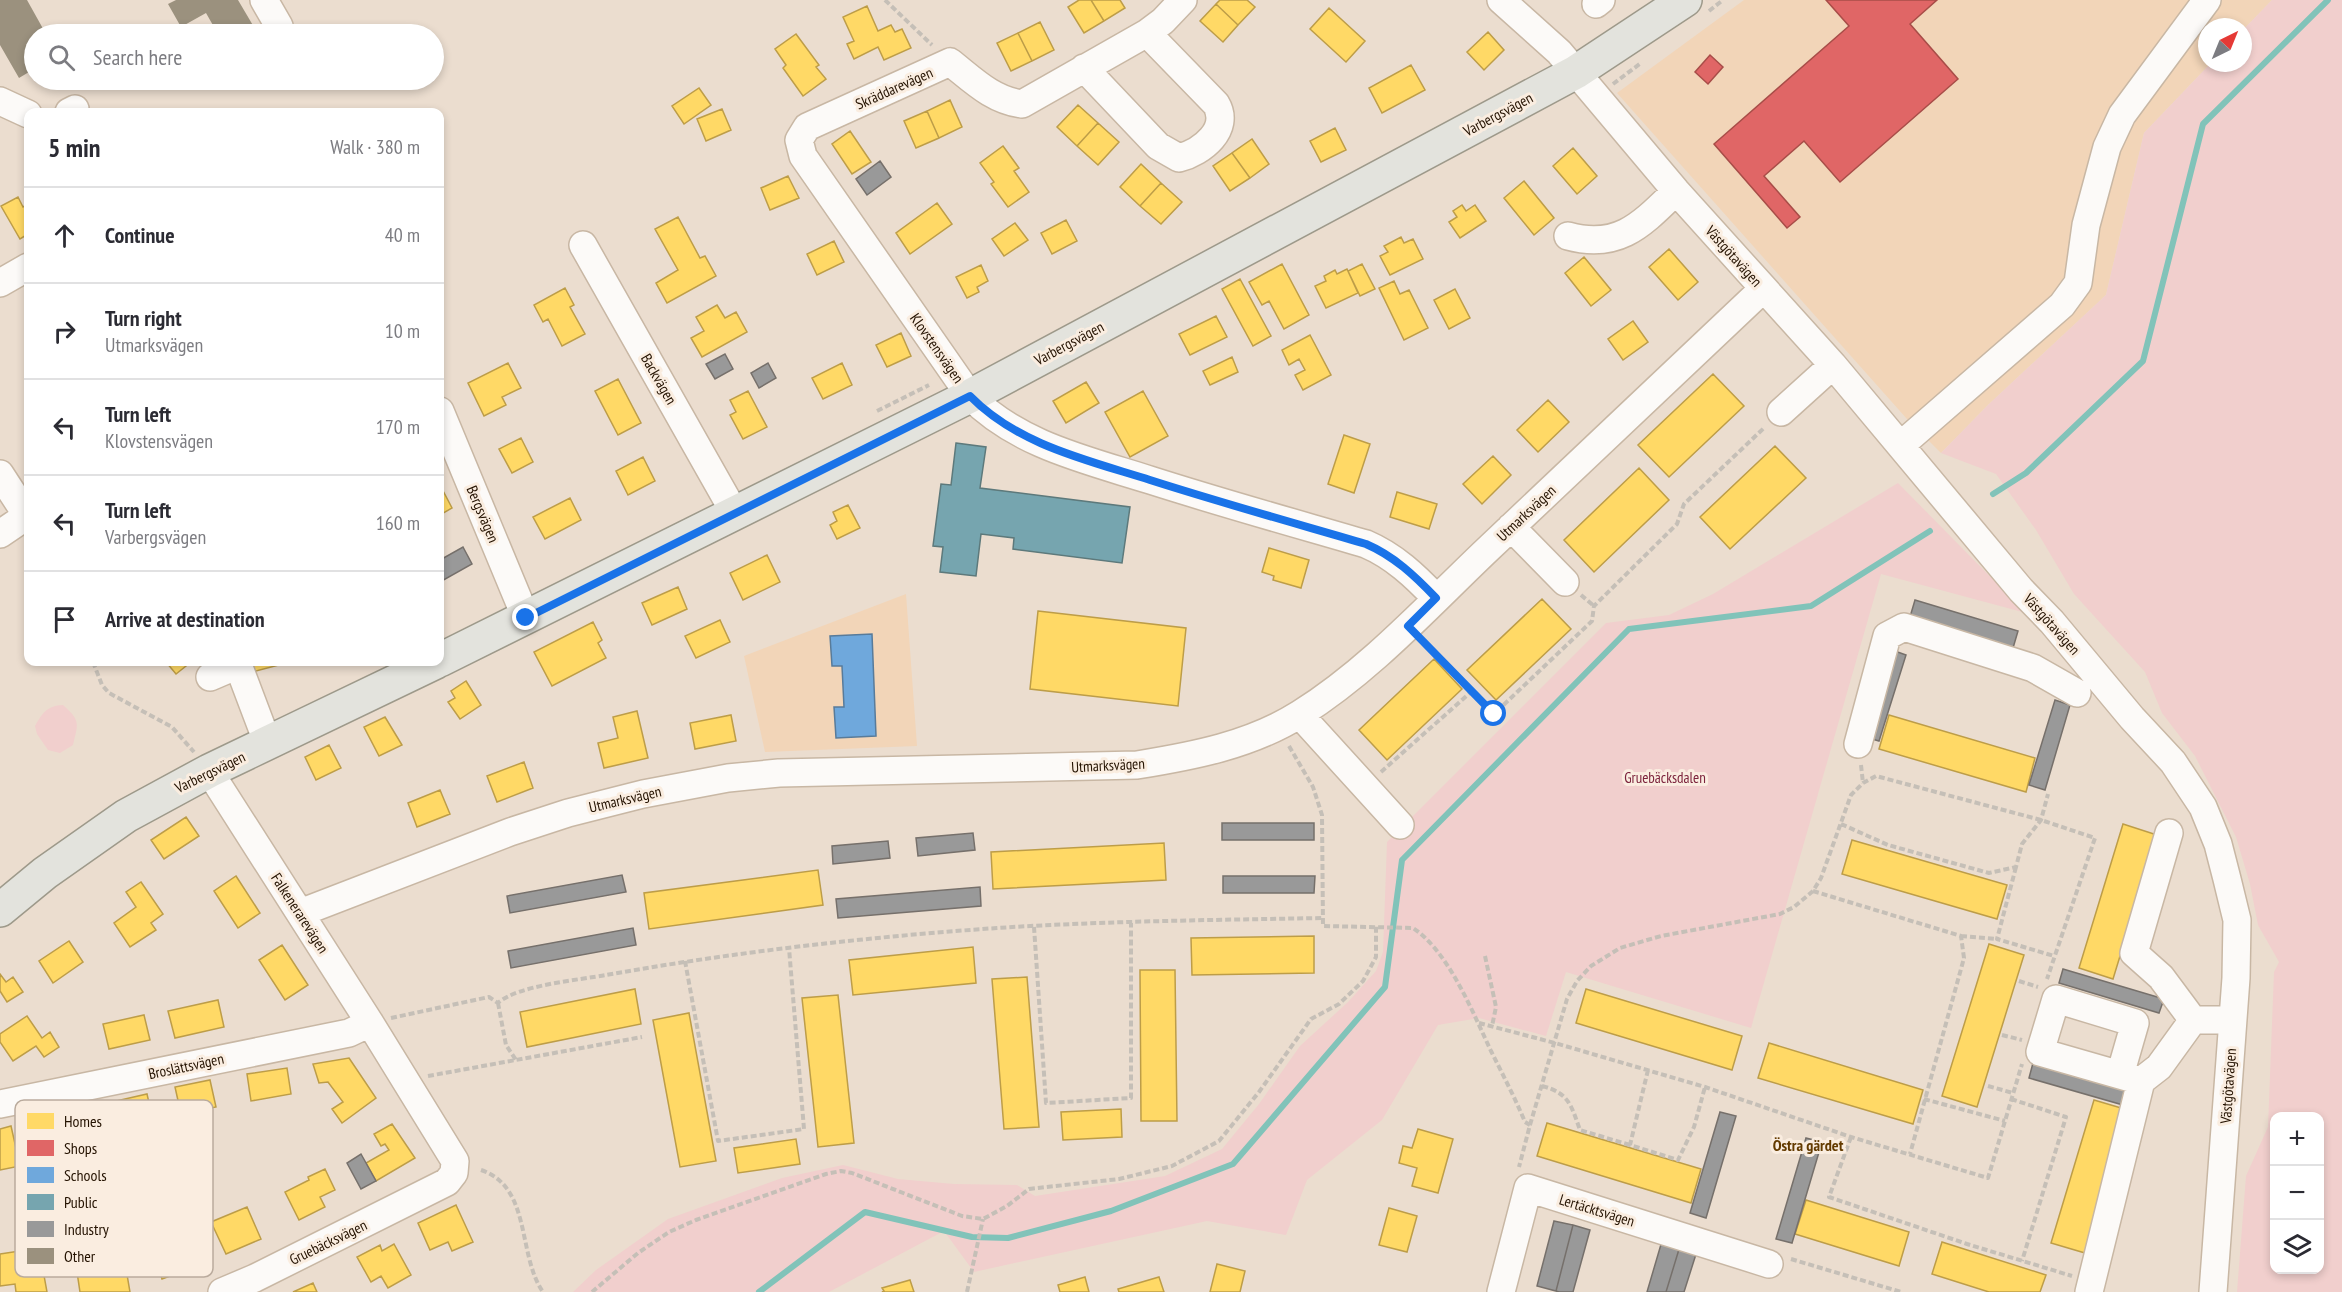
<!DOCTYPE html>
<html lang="en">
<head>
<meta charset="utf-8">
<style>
	body { margin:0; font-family:"PT Sans Narrow",sans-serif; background:#f2f2f3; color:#2b2b33 }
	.controls { position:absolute; right:18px; bottom:18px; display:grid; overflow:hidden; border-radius:12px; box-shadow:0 3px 9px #0003 }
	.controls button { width:54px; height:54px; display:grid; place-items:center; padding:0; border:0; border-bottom:2px solid #e1e1e2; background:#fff; color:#2b2b33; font:30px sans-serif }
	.compass { position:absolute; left:2198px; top:18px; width:54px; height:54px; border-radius:50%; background:#fff; box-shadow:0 3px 9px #0003; rotate:43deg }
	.stop { position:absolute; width:18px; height:18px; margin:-14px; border:4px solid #1a73e8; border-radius:50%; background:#fff }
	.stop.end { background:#1a73e8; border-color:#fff; box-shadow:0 2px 6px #0008 }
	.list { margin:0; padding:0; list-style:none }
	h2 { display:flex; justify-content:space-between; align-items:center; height:78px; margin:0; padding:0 24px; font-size:26px }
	h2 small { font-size:20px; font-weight:400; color:#7c7c81 }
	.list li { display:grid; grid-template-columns:39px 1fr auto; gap:18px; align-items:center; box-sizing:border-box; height:96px; padding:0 24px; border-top:2px solid #e1e1e2 }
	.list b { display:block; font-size:22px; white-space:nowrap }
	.list p { margin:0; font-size:20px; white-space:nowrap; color:#7c7c81 }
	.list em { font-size:20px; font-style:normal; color:#7c7c81 }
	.icon { flex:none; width:33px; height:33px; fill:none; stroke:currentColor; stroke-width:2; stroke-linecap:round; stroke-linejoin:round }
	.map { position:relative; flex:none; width:2342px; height:1292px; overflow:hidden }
	.search { position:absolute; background:#fff; box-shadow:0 3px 9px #0003; left:24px; top:24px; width:420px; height:66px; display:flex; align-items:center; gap:15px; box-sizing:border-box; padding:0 21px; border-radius:33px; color:#7c7c81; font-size:22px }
	.panel { position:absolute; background:#fff; box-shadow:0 3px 9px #0003; left:24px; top:108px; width:420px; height:558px; border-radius:12px }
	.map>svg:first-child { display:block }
	.built { fill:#f2d5b8 }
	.green { fill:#f1cfcd; fill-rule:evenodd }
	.homes { fill:#ffd966; stroke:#bd9d48; stroke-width:1.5 }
	.shops { fill:#e06666; stroke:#a84d48; stroke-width:1.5 }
	.schools { fill:#6fa8dc; stroke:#587b9a; stroke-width:1.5 }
	.public { fill:#76a5af; stroke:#5d797b; stroke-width:1.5 }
	.industry { fill:#999; stroke:#76706b; stroke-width:1.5 }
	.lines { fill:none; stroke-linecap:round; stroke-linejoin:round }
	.stream { stroke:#81c3b9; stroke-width:6 }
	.building { fill:#9b917e }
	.minor-casing { stroke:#c8b7a4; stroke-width:30 }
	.major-casing { stroke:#9d998a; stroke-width:36 }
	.path { stroke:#c5bfb7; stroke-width:4; stroke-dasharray:6 3; stroke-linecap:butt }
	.minor { stroke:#fcfaf8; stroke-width:27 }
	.major { stroke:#e3e3dd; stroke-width:33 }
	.route { stroke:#1a73e8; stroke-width:8 }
	.labels { text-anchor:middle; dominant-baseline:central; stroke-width:6; stroke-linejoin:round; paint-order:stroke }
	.street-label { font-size:15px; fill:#241201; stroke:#faede0 }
	.park-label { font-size:15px; fill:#7c233c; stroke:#faede0 }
	.neighbourhood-label { font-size:16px; font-weight:bold; fill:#643b00; stroke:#faede0 }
	.key { fill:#faede0; stroke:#baab9d; stroke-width:1.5 }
	.key-label { font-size:16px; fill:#241201 }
</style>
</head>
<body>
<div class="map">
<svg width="2342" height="1292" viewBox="0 0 2342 1292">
	<rect width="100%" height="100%" fill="#ebddcf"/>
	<path class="built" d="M1744 0H2272L2243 30V27H2207V63H2211L2144 133 2106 295 1988 405 1941 453 1907 419 1617 93Z
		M906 594 917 746 765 752 744 656Z"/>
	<path class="green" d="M2272 0H2342V1292H2237L2246 1176 2268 1127 2274 972 2279 962 2258 925 2250 884 2236 837 2195 756 2162 713 2145 672 2074 594 2036 530 1996 474 1941 453 1988 405 2106 295 2144 133 2211 63H2243V30ZM2320 1116V1270H2274V1116Z
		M1898 483 2026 613 1881 574 1751 1028 1566 972 1546 1036 1479 1018 1438 1025 1382 1120 1307 1180 1286 1235 1207 1221 974 1272 944 1231 829 1292H573L596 1270 668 1219 782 1178 843 1165 898 1179 954 1184 1017 1185 1035 1196 1165 1176 1222 1149 1259 1104 1300 1046 1348 1002 1376 971 1383 952 1387 842 1606 623 1669 615 1713 594Z
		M63 705C81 721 78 723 73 745L60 753 48 750 37 734 35 726C43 712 47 706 63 705Z"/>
	<path class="homes" d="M1079 0H1091L1104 21 1084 33 1068 7Z
		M1091 0H1120L1125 8 1104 21Z
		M1220 0H1247L1255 7 1238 25 1216 4Z
		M1216 4 1238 25 1223 42 1200 21Z
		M867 6 878 31 891 25 895 32 902 29 911 48 884 60 878 47 854 59 847 44 854 41 843 17Z
		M1329 8 1365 41 1346 62 1310 29Z
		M1040 22 1054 50 1032 61 1018 33Z
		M1488 32 1504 50 1484 70 1467 52Z
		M1018 33 1032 61 1011 71 997 43Z
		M796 34 819 65 816 67 826 79 803 96 783 68 786 65 775 49Z
		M1411 65 1425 90 1382 113 1369 88Z
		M699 88 711 105 684 124 672 106Z
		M950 100 962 127 939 138 927 111Z
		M1078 105 1098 123 1077 146 1057 127Z
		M722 109 731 130 706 141 697 119Z
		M927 111 939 138 916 148 904 121Z
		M1098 123 1119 142 1098 165 1077 146Z
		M1335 128 1346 150 1321 162 1310 141Z
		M850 131 871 162 852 174 832 144Z
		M1252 139 1269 164 1250 178 1232 153Z
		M1003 146 1019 168 1014 171 1029 192 1008 207 991 184 994 182 980 163Z
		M1573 148 1597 176 1577 194 1553 166Z
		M1232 153 1250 178 1230 191 1213 166Z
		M1141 164 1161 183 1140 206 1120 187Z
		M788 176 799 198 770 210 761 188Z
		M1524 181 1554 218 1534 235 1504 198Z
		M1161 183 1182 202 1161 224 1140 206Z
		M18 197 23 207 28 204V234L20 239 1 206Z
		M937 203 952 224 910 254 896 233Z
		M1462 205 1466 211 1475 205 1486 221 1460 238 1449 222 1457 217 1453 211Z
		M678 217 700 258 705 256 716 276 667 303 656 283 678 270 655 229Z
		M1066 220 1077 241 1052 254 1041 233Z
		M1015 223 1028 240 1004 256 992 239Z
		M1401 237 1404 243 1413 239 1423 259 1390 275 1380 256 1388 252 1384 246Z
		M834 241 844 262 817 275 807 254Z
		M1669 249 1698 282 1678 300 1649 267Z
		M1584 257 1611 290 1591 306 1565 273Z
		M1282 264 1309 315 1284 329 1269 301 1262 305 1249 282Z
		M1362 264 1375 289 1360 296 1348 271Z
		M981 265 988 281 977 287 979 292 967 298 956 277Z
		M1347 269 1358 293 1326 308 1315 286 1326 281 1324 276 1335 270 1337 274Z
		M1240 279 1271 336 1253 346 1222 289Z
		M1394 281 1400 294 1409 290 1428 328 1404 340 1379 288Z
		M565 288 574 305 570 307 585 334 562 346 548 319 543 322 534 305Z
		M1455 289 1470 318 1449 329 1434 300Z
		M717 305 725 318 736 312 747 332 702 357 691 338 704 331 696 317Z
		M1216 316 1227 337 1190 355 1179 334Z
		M1633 321 1648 342 1623 360 1608 339Z
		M901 333 911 356 887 367 876 345Z
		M1310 335 1331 375 1303 390 1295 375 1305 370 1299 359 1289 365 1282 350Z
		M1232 357 1238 372 1210 385 1203 371Z
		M508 363 521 388 502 397 506 405 484 416 468 383Z
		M842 363 852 385 823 399 812 378Z
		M1713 374 1744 406 1669 477 1638 445Z
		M618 379 641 423 618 435 595 391Z
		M1086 382 1099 403 1066 423 1053 401Z
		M748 391 767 427 743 439 730 415 736 412 730 400Z
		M1143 391 1168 436 1130 457 1105 412Z
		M1548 400 1569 422 1538 452 1517 430Z
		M1344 435 1370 444 1354 493 1328 484Z
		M521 438 533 462 512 473 499 449Z
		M1775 446 1806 478 1730 549 1700 517Z
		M1493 456 1511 475 1482 504 1463 484Z
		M643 457 655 481 628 495 616 471Z
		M1639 468 1669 500 1594 572 1564 540Z
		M440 485 452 508 440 515Z
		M1397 492 1437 504 1429 529 1390 517Z
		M570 498 581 520 545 539 533 517Z
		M848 505 860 528 837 539 830 525 837 521 833 512Z
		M1269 548 1309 560 1301 588 1273 580 1274 576 1262 572Z
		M767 555 780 582 743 600 730 573Z
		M678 587 687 609 652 625 642 603Z
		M1542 599 1571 629 1496 700 1467 670Z
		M1038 611 1186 628 1178 706 1030 689Z
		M720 620 730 642 696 658 685 636Z
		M593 622 602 640 598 643 606 658 552 686 534 652Z
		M1434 659 1462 689 1387 760 1359 730Z
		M166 662H191L176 674Z
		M249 662H290L252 672Z
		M466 681 481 705 460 719 448 702 455 698 451 691Z
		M637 711 648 758 604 768 598 743 618 738 613 717Z
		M731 715 736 741 695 749 690 723Z
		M1889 715 2035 758 2026 792 1879 749Z
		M385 717 402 745 379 756 364 727Z
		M329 745 341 768 316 780 305 757Z
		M524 762 533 788 497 802 487 776Z
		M440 790 450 814 417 827 408 803Z
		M186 817 199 836 164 859 151 840Z
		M2123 824 2157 835 2113 979 2079 968Z
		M1852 840 2007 885 1997 919 1842 874Z
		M1164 843 1166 880 993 889 991 852Z
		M818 870 823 905 649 929 644 893Z
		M236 876 260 913 238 928 214 891Z
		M141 882 163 914 151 923 156 930 130 947 114 923 136 907 126 892Z
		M1314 936V973L1192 975 1191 938Z
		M69 941 83 962 53 983 39 961Z
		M1989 944 2024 955 1977 1107 1942 1096Z
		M282 945 308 985 285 1000 259 960Z
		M973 947 976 983 853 995 849 960Z
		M1140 970H1175L1177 1121H1141Z
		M0 974 6 982 13 977 23 992 7 1002 0 991Z
		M1027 977 1039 1127 1004 1129 992 979Z
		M635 989 641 1024 527 1047 520 1012Z
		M1586 989 1742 1036 1732 1070 1576 1023Z
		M838 995 854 1143 818 1147 802 998Z
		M218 1000 224 1027 175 1038 168 1011Z
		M689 1013 716 1161 680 1167 653 1020Z
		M144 1015 150 1040 109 1049 103 1024Z
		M27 1016 42 1038 50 1032 59 1047 44 1057 36 1046 13 1061 0 1042V1034Z
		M1769 1043 1923 1090 1913 1124 1758 1078Z
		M349 1058 376 1098 342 1123 332 1109 343 1102 328 1082 319 1083 313 1064Z
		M287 1068 291 1094 251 1101 247 1074Z
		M210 1080 216 1107 181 1114 175 1087Z
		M147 1094 156 1134 126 1141 116 1101Z
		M2094 1100 2128 1110 2085 1253 2051 1243Z
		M1121 1109 1122 1137 1063 1140 1061 1112Z
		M1547 1123 1701 1169 1691 1203 1537 1156Z
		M392 1124 415 1158 376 1181 366 1163 389 1150 385 1144 381 1146 374 1134Z
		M11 1126 20 1166 0 1170V1129Z
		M1418 1129 1453 1139 1438 1193 1412 1186 1417 1168 1399 1163 1403 1146 1412 1148Z
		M796 1139 800 1164 738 1173 734 1148Z
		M325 1169 335 1190 320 1197 325 1207 299 1220 285 1192 309 1180 308 1177Z
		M1806 1200 1909 1232 1899 1266 1795 1234Z
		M456 1205 473 1242 452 1251 448 1242 430 1250 418 1223Z
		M247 1207 261 1239 226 1254 211 1222Z
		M1389 1208 1417 1216 1407 1252 1379 1245Z
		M191 1238 200 1265 162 1279 153 1251Z
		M1942 1242 2046 1275 2040 1292H1989L1932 1274Z
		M394 1244 411 1275 388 1288 381 1276 371 1282 357 1257 380 1245 382 1251Z
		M117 1247 120 1264 125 1263 130 1292H80L77 1272 93 1269 90 1252Z
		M39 1248 47 1292H16L15 1284 0 1286V1254Z
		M1217 1264 1245 1271 1240 1292H1210Z
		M1085 1277 1089 1292H1060L1058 1285Z
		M1159 1277 1164 1292H1119L1118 1289Z
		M910 1280 914 1292H882L884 1291 882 1288Z
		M313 1283 317 1292H293Z"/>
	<path class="shops" d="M1826 0H1937L1910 24 1958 79 1840 182 1804 141 1764 176 1800 217 1787 228 1714 144 1849 26Z
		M1710 55 1723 67 1708 84 1695 72Z"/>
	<path class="schools" d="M872 634 876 736 836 738 834 707H844L842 666H832L830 636Z"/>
	<path class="public" d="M956 443 986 447 980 488 1130 507 1122 563 1013 549 1014 538 981 534 976 576 940 572 943 547 933 546 941 484 951 485Z"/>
	<path class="industry" d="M880 161 891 177 867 195 856 179Z
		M725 354 733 369 715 379 706 364Z
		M768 363 776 378 759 388 751 373Z
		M463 547 472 564 440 582V560Z
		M1915 600 2018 631 2013 648 1910 617Z
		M1892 650 1906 655 1879 741 1865 737Z
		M2055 700 2070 705 2045 790 2029 785Z
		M1222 823H1314V840H1222Z
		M973 833 975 850 918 856 916 838Z
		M888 841 890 858 833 864 832 846Z
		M622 875 626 892 510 913 507 896Z
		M1223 876H1315L1314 893H1223Z
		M980 887 981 906 838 918 836 899Z
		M633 928 636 945 511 968 508 951Z
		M2063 969 2164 999 2159 1013 2059 983Z
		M2033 1063 2134 1093 2130 1107 2029 1078Z
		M1720 1112 1736 1116 1706 1218 1690 1213Z
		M1806 1138 1822 1142 1792 1243 1776 1239Z
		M361 1154 376 1181 361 1189 347 1163Z
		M1554 1221 1573 1225 1556 1291 1537 1286Z
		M1573 1225 1590 1230 1573 1292H1559L1556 1291Z
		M1662 1241 1680 1246 1666 1292H1647Z
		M1680 1246 1697 1251 1684 1292H1666Z"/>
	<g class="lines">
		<path class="stream" d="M1993 494 2026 473 2143 361 2203 124 2328 0
			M759 1292 865 1212 972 1237 1008 1238 1111 1211 1233 1164 1385 987 1402 860 1629 629 1811 606 1930 531"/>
	</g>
	<path class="building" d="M0 0H27L46 34H34V69L19 78 0 45Z
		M176 0H238L258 34H218L206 13 181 27 168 4Z"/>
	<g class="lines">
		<defs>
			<path id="minor" d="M264 0 279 26
				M1183 0 1163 21 1147 33 1022 104C992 100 973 80 950 62L807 127 799 140 803 156 970 396C1018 445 1087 460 1150 480 1222 503 1294 523 1366 544 1394 556 1415 576 1436 598
				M1501 0 1559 52 1676 191 1833 365 2021 590 2052 622 2132 718 2173 762 2203 807 2218 844 2227 879 2237 920 2236 978 2213 1292
				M1596 4 1601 0
				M1084 68 1158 146 1179 158C1202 152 1231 129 1216 104L1147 33
				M0 101 28 114
				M69 112 75 109
				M1568 236C1619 250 1642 224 1676 191
				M583 245 734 512
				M0 283 28 267
				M440 411 526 618
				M1781 412 1833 365
				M1901 445 2062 305 2078 283 2086 225 2107 147 2122 115 2207 0
				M0 474 28 517
				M1511 527 1565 582
				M0 534 28 515
				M237 662 268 744
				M210 677 238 665
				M1300 715 1400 825
				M1858 744 1887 636 1904 627 2033 668 2077 693
				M209 771 370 1023 455 1161 454 1173 447 1182 255 1278 222 1292
				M2169 833 2134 953 2161 977 2193 1020
				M300 913 510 832 568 813 643 794 728 778 779 773 1137 765C1193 756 1251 745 1300 714 1370 670 1427 607 1487 550 1579 463 1671 376 1763 289
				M2120 1075 2135 1023 2056 999 2040 1052 2141 1081 2159 1067 2193 1020H2232
				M0 1104 349 1033 370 1023
				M1501 1292 1528 1188 1769 1264
				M2089 1292 2141 1081"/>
			<path id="major" d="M440 660 970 396 1576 72 1685 0
				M0 910 45 873 126 816 209 771 436 662"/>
		</defs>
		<use href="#minor" class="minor-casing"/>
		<use href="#major" class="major-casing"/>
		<path class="path" d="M885 0 932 45
			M1709 11 1723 0
			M1613 84 1641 63
			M877 411 929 385
			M1581 595 1594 606
			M93 662 102 685 109 693 172 727 194 752
			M1472 691 1494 714 1592 621 1594 606 1677 524 1684 504 1765 427
			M1289 746 1313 787 1322 815 1323 926 1413 928C1449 952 1473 1013 1491 1051 1503 1075 1515 1098 1525 1122L1530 1125 1519 1167
			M1861 765 1863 783
			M1381 772 1472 691 1424 642
			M1841 824 1888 845 1989 873 2016 867 2022 844 2041 820 2048 794
			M2016 867 1997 939 2054 956
			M1813 891 1961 936 1964 958 1910 1154
			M1034 927 1046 1103 1131 1098V923
			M1961 936 1997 939
			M1485 956 1496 1007 1492 1026
			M685 961 718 1141 804 1129 789 948
			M2019 981 2038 987
			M498 1003 506 1045 516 1060
			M391 1018 489 997 498 1003C518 985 579 980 606 975 735 952 867 937 997 928 1105 921 1214 920 1323 918
			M1479 1023 1555 1043 1705 1087 1851 1137 1988 1178 2022 1064
			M2002 1035 2022 1040
			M1648 1070 1630 1145 1678 1160 1694 1127 1705 1087
			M428 1076 642 1037
			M1542 1086C1569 1093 1571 1105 1580 1130L1630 1145
			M1988 1086 2013 1093
			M1924 1099 2005 1121
			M2011 1099 2066 1117 2022 1261
			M1530 1125 1567 999 1577 981 1591 966 1620 948 1661 936 1780 914 1794 907 1813 891 1821 878 1851 795 1863 783 1876 776 2041 820 2095 838 2047 979
			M1851 1137 1829 1197 1967 1244 2072 1276
			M481 1170C532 1187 517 1255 543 1292
			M1791 1259 1901 1292
			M592 1292 638 1253 669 1232 696 1220 826 1174 841 1171 852 1173 962 1216 983 1219 1007 1206 1029 1189 1119 1179 1172 1166 1219 1141 1259 1092 1311 1019 1339 1004 1363 981 1376 957V926
			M967 1292 983 1219"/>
		<use href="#minor" class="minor"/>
		<use href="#major" class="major"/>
	</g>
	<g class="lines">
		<path class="route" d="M526 618 970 396C1018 445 1087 460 1150 480 1222 503 1294 523 1366 544 1394 556 1415 576 1436 598L1408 626 1494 714"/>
	</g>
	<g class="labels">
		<g class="street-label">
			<text transform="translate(894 88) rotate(-24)">Skräddarevägen</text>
			<text transform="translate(1498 114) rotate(-28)">Varbergsvägen</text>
			<text transform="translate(1734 256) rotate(48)">Västgötavägen</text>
			<text transform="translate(1069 343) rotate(-28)">Varbergsvägen</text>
			<text transform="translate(937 348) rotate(55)">Klovstensvägen</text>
			<text transform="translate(659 379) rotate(60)">Backvägen</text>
			<text transform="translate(1526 513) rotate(-43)">Utmarksvägen</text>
			<text transform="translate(483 514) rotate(67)">Bergsvägen</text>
			<text transform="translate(2052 624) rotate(48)">Västgötavägen</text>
			<text transform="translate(1108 765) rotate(-3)">Utmarksvägen</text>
			<text transform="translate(210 772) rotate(-26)">Varbergsvägen</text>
			<text transform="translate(625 799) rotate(-13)">Utmarksvägen</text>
			<text transform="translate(300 913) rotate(57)">Falkenerarevägen</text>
			<text transform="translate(186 1066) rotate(-12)">Broslättsvägen</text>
			<text transform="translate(2228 1086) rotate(-86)">Västgötavägen</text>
			<text transform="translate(1597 1210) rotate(17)">Lertäcktsvägen</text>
			<text transform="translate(328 1242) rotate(-26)">Gruebäcksvägen</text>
		</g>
		<g class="park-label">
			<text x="1665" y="777">Gruebäcksdalen</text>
		</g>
		<g class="neighbourhood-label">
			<text x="1808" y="1145">Östra gärdet</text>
		</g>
	</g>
	<rect x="15" y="1100" width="198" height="177" rx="9" class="key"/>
	<rect x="27" y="1113" width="27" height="16" fill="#ffd966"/>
	<rect x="27" y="1140" width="27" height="16" fill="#e06666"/>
	<rect x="27" y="1167" width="27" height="16" fill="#6fa8dc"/>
	<rect x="27" y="1194" width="27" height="16" fill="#76a5af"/>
	<rect x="27" y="1221" width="27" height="16" fill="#999"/>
	<rect x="27" y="1248" width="27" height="16" fill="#9b917e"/>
	<g class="key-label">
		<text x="64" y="1127">Homes</text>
		<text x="64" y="1154">Shops</text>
		<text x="64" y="1181">Schools</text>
		<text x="64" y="1208">Public</text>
		<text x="64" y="1235">Industry</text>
		<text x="64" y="1262">Other</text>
	</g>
</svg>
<div class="controls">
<button>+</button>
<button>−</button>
<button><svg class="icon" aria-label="layers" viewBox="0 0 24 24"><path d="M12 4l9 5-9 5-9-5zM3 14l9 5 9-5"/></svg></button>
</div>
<svg class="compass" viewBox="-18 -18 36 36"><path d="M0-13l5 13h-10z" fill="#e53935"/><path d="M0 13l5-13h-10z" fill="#7c7c81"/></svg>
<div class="stop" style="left:1494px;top:714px"></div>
<div class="stop end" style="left:526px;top:618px"></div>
<div class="search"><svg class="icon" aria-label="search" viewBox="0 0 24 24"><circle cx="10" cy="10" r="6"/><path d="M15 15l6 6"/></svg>Search here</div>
<section class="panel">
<h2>5 min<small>Walk · 380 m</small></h2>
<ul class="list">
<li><svg class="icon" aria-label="ahead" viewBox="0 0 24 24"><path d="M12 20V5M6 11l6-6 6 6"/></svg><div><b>Continue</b></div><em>40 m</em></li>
<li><svg class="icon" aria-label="right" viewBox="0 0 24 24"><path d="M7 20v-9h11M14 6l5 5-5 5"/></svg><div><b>Turn right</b><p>Utmarksvägen</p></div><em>10 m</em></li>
<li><svg class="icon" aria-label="left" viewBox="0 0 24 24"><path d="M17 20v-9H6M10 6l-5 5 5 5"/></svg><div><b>Turn left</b><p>Klovstensvägen</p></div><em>170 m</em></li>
<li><svg class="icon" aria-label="left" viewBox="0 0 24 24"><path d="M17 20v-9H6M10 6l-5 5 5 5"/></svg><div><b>Turn left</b><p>Varbergsvägen</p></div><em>160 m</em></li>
<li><svg class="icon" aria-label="arrive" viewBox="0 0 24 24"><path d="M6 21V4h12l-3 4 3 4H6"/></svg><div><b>Arrive at destination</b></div></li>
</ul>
</section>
</div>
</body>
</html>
